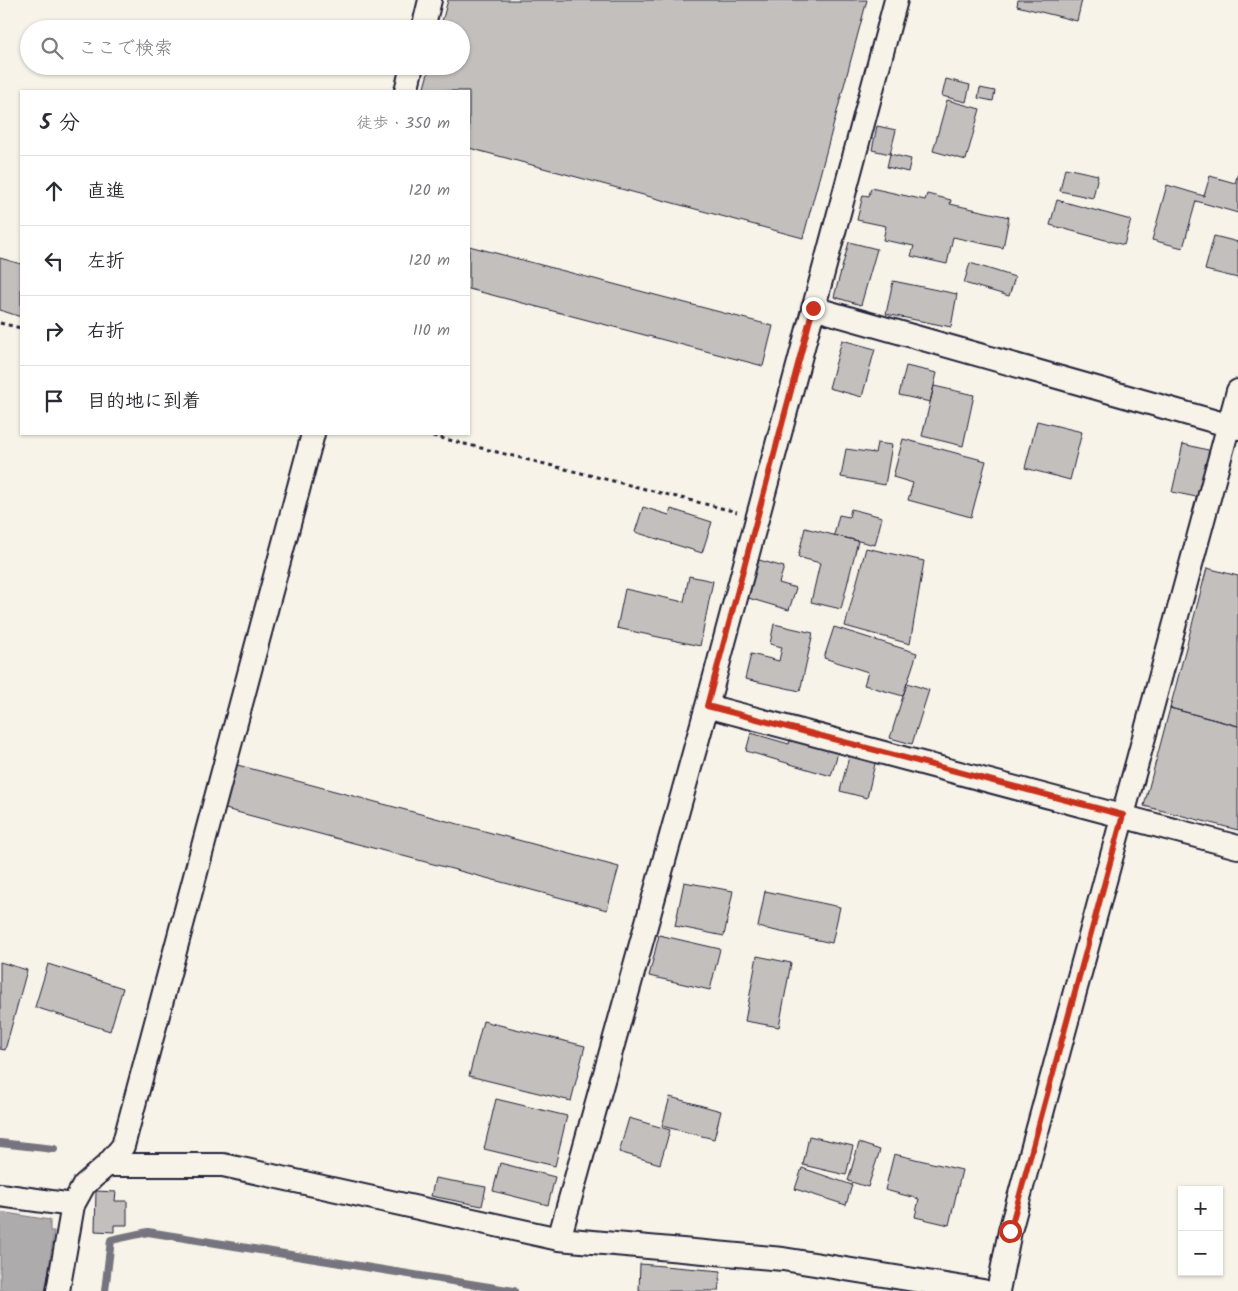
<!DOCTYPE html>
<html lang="ja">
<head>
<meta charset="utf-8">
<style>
	body { margin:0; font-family:Kalam,"Klee One",sans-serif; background:#f7f7f7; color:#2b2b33 }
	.controls { position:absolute; right:15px; bottom:15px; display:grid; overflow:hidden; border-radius:0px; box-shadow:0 1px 4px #0004 }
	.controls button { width:45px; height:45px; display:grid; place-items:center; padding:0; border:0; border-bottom:1px solid #e1e1e2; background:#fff; color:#2b2b33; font:25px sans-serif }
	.stop { position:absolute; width:15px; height:15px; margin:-11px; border:4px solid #c8321e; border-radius:50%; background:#fff }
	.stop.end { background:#c8321e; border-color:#fff; box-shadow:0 1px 5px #0008 }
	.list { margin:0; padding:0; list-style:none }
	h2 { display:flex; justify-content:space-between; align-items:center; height:65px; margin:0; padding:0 20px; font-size:21px }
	h2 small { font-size:16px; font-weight:400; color:#7c7c81 }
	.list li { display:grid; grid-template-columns:32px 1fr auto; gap:15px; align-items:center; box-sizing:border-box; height:70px; padding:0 20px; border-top:1px solid #e1e1e2 }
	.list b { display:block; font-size:19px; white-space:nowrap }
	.list em { font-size:16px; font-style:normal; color:#7c7c81 }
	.icon { flex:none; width:28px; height:28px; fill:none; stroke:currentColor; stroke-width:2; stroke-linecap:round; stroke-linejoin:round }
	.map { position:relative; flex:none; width:1238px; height:1291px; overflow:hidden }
	.search { position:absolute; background:#fff; box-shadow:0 1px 4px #0004; left:20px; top:20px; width:450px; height:55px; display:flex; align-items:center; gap:12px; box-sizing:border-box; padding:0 18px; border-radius:28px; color:#7c7c81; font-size:19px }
	.panel { position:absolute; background:#fff; box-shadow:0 1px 4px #0004; left:20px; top:90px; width:450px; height:345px; border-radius:0px }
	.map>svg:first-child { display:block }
	.water { fill:#aeabad; stroke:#76747f }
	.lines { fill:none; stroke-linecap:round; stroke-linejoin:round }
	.stream { stroke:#76747f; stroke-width:8 }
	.building { fill:#c2bfbd; stroke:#22223b }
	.minor-casing { stroke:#22223b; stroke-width:26 }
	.path { stroke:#22223b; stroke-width:3; stroke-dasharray:4 4; stroke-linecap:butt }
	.minor { stroke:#f7f3e8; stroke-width:22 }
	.route { stroke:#c8321e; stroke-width:6 }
</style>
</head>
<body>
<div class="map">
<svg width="1238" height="1291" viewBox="0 0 1238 1291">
	<rect width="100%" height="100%" fill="#f7f3e8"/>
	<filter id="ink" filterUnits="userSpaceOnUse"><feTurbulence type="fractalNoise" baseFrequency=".02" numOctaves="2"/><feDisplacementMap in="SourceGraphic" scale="10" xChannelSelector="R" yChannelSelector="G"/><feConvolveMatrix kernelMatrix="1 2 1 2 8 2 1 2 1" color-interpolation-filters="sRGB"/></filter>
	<g filter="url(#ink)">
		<path class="water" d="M0 1212 50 1220V1231H54L46 1291H0Z"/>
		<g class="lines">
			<path class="stream" d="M0 1143 54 1149
				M105 1291 111 1240 148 1232 514 1291"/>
		</g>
		<path class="building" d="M448 0H867L803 238 469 148V91H423L430 66H461V29H440Z
			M1018 0H1082L1077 21 1017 6Z
			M946 79 970 85 966 102 942 96Z
			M980 88 995 91 993 101 978 98Z
			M947 100 980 109 966 160 933 151Z
			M877 126 896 130 890 154 872 150Z
			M890 154 911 159 908 172 887 167Z
			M1065 168 1098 175 1093 198 1060 191Z
			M1238 173V213L1196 201 1183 248 1152 240 1167 185 1204 196 1210 176 1235 183Z
			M871 188 925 200 927 194 951 200 950 204 1009 217 1003 248 953 237 947 264 911 256 914 246 883 240 886 226 857 220 863 195 869 196Z
			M1057 200 1131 220 1124 245 1050 225Z
			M1214 236 1238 242V278L1205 270Z
			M849 242 877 249 861 305 834 297Z
			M469 246 773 326 763 366 469 289Z
			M0 258 21 264V317L0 310Z
			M970 263 1015 277 1009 296 964 283Z
			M893 281 957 294 951 327 886 314Z
			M842 340 875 349 862 397 829 388Z
			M906 366 937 373 930 402 899 395Z
			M934 386 974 395 963 446 922 436Z
			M1037 421 1082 432 1070 480 1025 468Z
			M903 439 986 461 971 517 908 500 913 483 893 477Z
			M877 443 892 445 885 485 841 477 846 449 875 453Z
			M1183 444 1212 451 1201 498 1172 492Z
			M643 507 669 515 671 509 712 522 702 553 635 532Z
			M851 509 882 517 875 545 834 535 839 515 849 517Z
			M805 528 858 541 841 609 811 602 820 563 798 557Z
			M866 548 924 561 910 644 845 626Z
			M759 560 784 567 779 583 796 588 789 610 748 598Z
			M1207 568 1238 576V726L1170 708Z
			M689 576 713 581 700 646 617 628 625 589 684 602Z
			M774 624 813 633 800 691 745 679 751 654 779 661 782 647 770 644Z
			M834 627 917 653 903 696 864 685 868 672 824 658Z
			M907 683 929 690 912 744 890 738Z
			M1170 708 1238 726V830L1144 806Z
			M792 732 840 746 831 776 746 751 751 733 789 744Z
			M851 749 877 755 867 798 840 791Z
			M226 762 619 867 607 910 214 806Z
			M684 882 733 891 724 936 675 926Z
			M765 891 840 907 832 943 758 927Z
			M659 935 720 949 710 990 649 976Z
			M757 956 791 963 779 1027 745 1021Z
			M0 962 27 970 5 1050 0 1049Z
			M48 964 123 988 110 1031 35 1007Z
			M483 1021 585 1046 571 1101 469 1076Z
			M670 1097 721 1111 714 1139 662 1126Z
			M496 1099 567 1116 555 1166 484 1149Z
			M629 1118 670 1130 660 1164 619 1152Z
			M809 1136 853 1146 846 1175 803 1165Z
			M859 1143 880 1150 868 1187 848 1181Z
			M894 1154 962 1170 949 1225 915 1217 919 1199 885 1190Z
			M500 1163 555 1177 548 1205 493 1191Z
			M802 1168 852 1185 846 1205 795 1189Z
			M435 1178 486 1187 482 1206 431 1196Z
			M96 1191 116 1192 115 1201H127V1225H114V1232L95 1231Z
			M640 1264 721 1271 718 1291H639Z"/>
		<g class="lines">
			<defs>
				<path id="minor" d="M423 29 430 0
					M406 91 412 66
					M813 308 1238 428
					M707 706 1238 847
					M107 1165H223L559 1239 783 1259 983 1291
					M0 1195 73 1205
					M559 1239 707 706 896 0
					M58 1291 73 1205 84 1185 107 1165 123 1146 313 434
					M998 1291 1010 1231 1238 391"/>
			</defs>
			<use href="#minor" class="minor-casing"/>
			<path class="path" d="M0 323 21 328
				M425 434 737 512"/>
			<use href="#minor" class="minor"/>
		</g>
	</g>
	<g class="lines" filter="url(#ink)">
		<path class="route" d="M813 308 707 706 1123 815 1010 1231"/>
	</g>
</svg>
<div class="controls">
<button>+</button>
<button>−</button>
</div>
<div class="stop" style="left:1010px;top:1231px"></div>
<div class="stop end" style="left:813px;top:308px"></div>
<div class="search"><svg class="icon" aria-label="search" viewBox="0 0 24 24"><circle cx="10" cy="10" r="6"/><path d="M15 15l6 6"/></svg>ここで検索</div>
<section class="panel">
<h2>5 分<small>徒歩 · 350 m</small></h2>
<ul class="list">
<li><svg class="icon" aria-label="ahead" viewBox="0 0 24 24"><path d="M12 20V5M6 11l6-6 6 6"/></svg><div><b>直進</b></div><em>120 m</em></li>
<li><svg class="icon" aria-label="left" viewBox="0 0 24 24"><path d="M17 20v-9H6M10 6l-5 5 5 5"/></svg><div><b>左折</b></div><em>120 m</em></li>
<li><svg class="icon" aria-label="right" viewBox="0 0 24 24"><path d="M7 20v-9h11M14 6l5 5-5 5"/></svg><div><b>右折</b></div><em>110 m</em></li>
<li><svg class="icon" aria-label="arrive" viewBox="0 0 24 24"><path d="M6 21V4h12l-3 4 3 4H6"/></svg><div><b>目的地に到着</b></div></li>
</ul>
</section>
</div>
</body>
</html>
